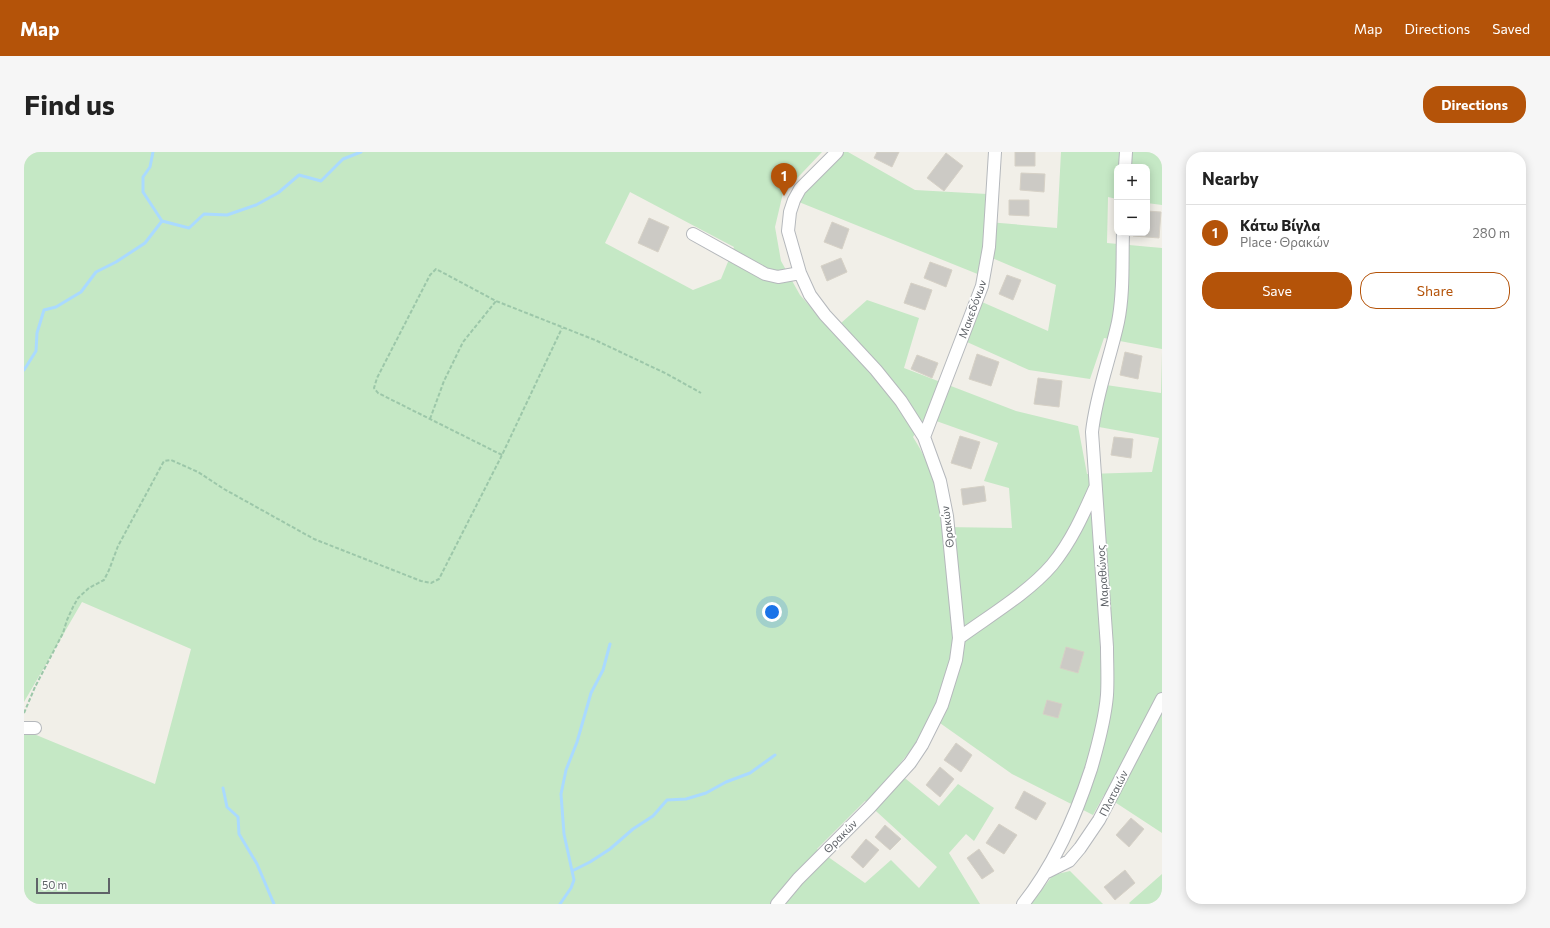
<!DOCTYPE html>
<html lang="en">
<head>
<meta charset="utf-8">
<style>
	body { margin:0; font-family:Commissioner,sans-serif; background:#f6f6f6; color:#222 }
	.controls { position:absolute; right:12px; top:12px; display:grid; overflow:hidden; border-radius:8px; box-shadow:0 2px 10px #0003 }
	.controls button { width:36px; height:36px; display:grid; place-items:center; padding:0; border:0; border-bottom:1px solid #e0e0e0; background:#fff; color:#222; font:20px sans-serif }
	.scale { position:absolute; left:12px; bottom:10px; width:74px; box-sizing:border-box; padding-left:4px; border:2px solid #5f6368; border-top:0; font-size:11px; line-height:14px; white-space:nowrap; color:#5f6368; -webkit-text-stroke:3px #fff; paint-order:stroke }
	.you { position:absolute; left:748px; top:460px; width:14px; height:14px; margin:-10px; border:3px solid #fff; border-radius:50%; background:#1a73e8; box-shadow:0 0 0 6px #1a73e833 }
	.badge { display:grid; place-items:center; width:26px; height:26px; border-radius:50%; background:#b45309; color:#fff; font-size:13px; font-weight:700 }
	.pin { position:absolute; translate:-50% -33px; filter:drop-shadow(0 1px 2px #0008) }
	.pin::after { content:''; position:absolute; top:21px; width:14px; height:12px; background:inherit; clip-path:polygon(0 0,100% 0,50% 100%) }
	.list { margin:0; padding:0; list-style:none }
	h2 { display:flex; justify-content:space-between; align-items:center; height:52px; margin:0; padding:0 16px; font-size:17px }
	h2 small { font-size:13px; font-weight:400; color:#767676 }
	.list li { display:grid; grid-template-columns:26px 1fr auto; gap:12px; align-items:center; box-sizing:border-box; height:56px; padding:0 16px; border-top:1px solid #e0e0e0 }
	.list b { display:block; font-size:15px; white-space:nowrap }
	.list p { margin:0; font-size:13px; white-space:nowrap; color:#767676 }
	.list em { font-size:13px; font-style:normal; color:#767676 }
	.actions { display:flex; gap:8px; padding:12px 16px }
	.actions a { flex:1; padding:9px 0; border:1px solid #b45309; border-radius:16px; text-align:center; font-size:14px; color:#b45309 }
	.actions .main { background:#b45309; color:#fff }
	.map { position:relative; flex:none; width:1138px; height:752px; overflow:hidden; border-radius:16px }
	header { display:flex; align-items:center; gap:24px; box-sizing:border-box; height:56px; padding:0 20px; background:#b45309; color:#fff }
	header strong { font-size:19px }
	nav { display:flex; gap:22px; margin-inline-start:auto; font-size:14px }
	.intro { display:flex; align-items:center; justify-content:space-between; box-sizing:border-box; height:96px; padding:0 24px }
	h1 { margin:0; font-size:28px }
	.button { padding:10px 18px; border-radius:16px; background:#b45309; color:#fff; font-size:14px; font-weight:700 }
	main { display:flex; gap:24px; padding:0 24px }
	aside { flex:1; background:#fff; border-radius:16px; box-shadow:0 2px 10px #0003 }
	.map>svg:first-child { display:block }
	.green { fill:#c5e8c5; fill-rule:evenodd }
	.lines { fill:none; stroke-linecap:round; stroke-linejoin:round }
	.stream { stroke:#aadaff; stroke-width:3 }
	.building { fill:#cccac5; stroke:#d6d1c6 }
	.minor-casing { stroke:#b5b8bc; stroke-width:14 }
	.path { stroke:#9cc7a9; stroke-width:2; stroke-dasharray:4 2; stroke-linecap:butt }
	.minor { stroke:#fff; stroke-width:12 }
	.labels { text-anchor:middle; dominant-baseline:central; stroke-width:3.5; stroke-linejoin:round; paint-order:stroke }
	.street-label { font-size:11px; fill:#5f6368; stroke:#fff }
</style>
</head>
<body>
<header>
<strong>Map</strong>
<nav><a>Map</a><a>Directions</a><a>Saved</a></nav>
</header>
<div class="intro"><h1>Find us</h1><a class="button">Directions</a></div>
<main>
<div class="map">
<svg width="1138" height="752" viewBox="0 0 1138 752">
	<rect width="100%" height="100%" fill="#f1efe8"/>
	<path class="green" d="M0 0H798L759 41 751 75 757 109 776 143 808 179 843 148 895 166 880 216 992 259 1054 274 1063 322 1128 320 1135 286 1075 275V256L1082 233 1137 241 1138 200V681L1080 643 1069 663 988 622 906 564 890 594 871 618 915 654 934 632 970 656 950 689 942 682 925 701 956 752H0V582L5 580 131 632 167 497 58 450 0 550ZM606 40 710 95 697 127 669 138 581 91ZM901 265 974 291 960 329 985 336 988 376 920 375C914 340 909 316 889 285ZM841 649 913 715 895 736 867 708 841 731 793 697Z
		M804 0H824L891 38 963 42 964 70 1033 76 1037 0H1138V53L1123 51V15H1093V47L1084 45 1083 91 1138 96V197L1080 186 1066 227 1005 218 943 190 958 150 1024 179 1032 133 961 103 956 123 765 46Z
		M1046 719 1079 752H1007L1029 723Z
		M1138 722V752H1106L1105 751Z"/>
	<g class="lines">
		<path class="stream" d="M129 0 126 15 119 25V40L138 69 165 76 180 62 203 63 232 53 254 41 275 23 297 29 319 7 337 0
			M0 218 12 199 13 181 20 158 32 155 57 140 72 120 92 110 121 91 138 69
			M199 636 203 655 214 665 215 682 233 712 250 752
			M548 719 566 710 586 697 609 677 629 664 643 648 662 647 682 641 702 630 726 621 751 603
			M536 752 547 736 550 728 540 682 537 642 542 618 553 590 567 541 579 518 586 492"/>
	</g>
	<path class="building" d="M853 0H875L868 15 850 6Z
		M991 0H1011V14H991Z
		M922 1 939 14 920 39 903 26Z
		M997 21 1021 22 1020 40 996 38Z
		M985 48H1005V64L985 63Z
		M1123 59 1137 60 1135 86 1109 84V81H1123Z
		M625 66 645 75 634 100 614 91Z
		M808 70 825 77 818 97 800 90Z
		M817 106 823 120 803 129 797 114Z
		M906 110 928 118 922 135 900 126Z
		M983 123 997 128 989 148 975 142Z
		M887 131 908 138 901 158 880 151Z
		M1101 200 1118 204 1114 227 1096 223Z
		M953 202 975 210 967 234 945 227Z
		M893 203 914 211 908 226 887 217Z
		M1014 226 1038 229 1035 255 1010 252Z
		M936 284 956 290 947 317 927 311Z
		M1090 285 1109 287 1107 306 1087 303Z
		M960 334 962 349 939 353 937 337Z
		M1042 495 1060 500 1054 521 1036 516Z
		M1023 548 1038 552 1034 566 1019 562Z
		M932 591 948 603 937 620 920 608Z
		M916 615 930 627 916 645 902 633Z
		M1000 639 1022 651 1012 668 991 656Z
		M1107 666 1120 677 1105 695 1092 683Z
		M975 672 993 683 980 702 962 691Z
		M861 673 877 687 866 698 851 685Z
		M842 687 855 698 839 716 827 705Z
		M955 697 970 719 958 727 943 706Z
		M1101 718 1111 731 1091 748 1080 735Z"/>
	<g class="lines">
		<defs>
			<path id="minor" d="M1101 15 1102 0
				M669 82 741 122 754 125 776 121
				M900 285 958 134 965 95 971 0
				M935 486C965 464 1004 441 1028 413 1047 390 1059 363 1071 336
				M0 576H11
				M1023 720 1045 709 1056 696 1075 668 1138 547
				M753 752 774 727 846 655 886 611 898 593 918 553 932 508 935 486 923 364 916 329 900 285 877 249 852 218 801 163 786 143 776 121 764 79 766 60 770 48 776 37 813 0
				M999 752C1031 712 1051 666 1067 617 1074 593 1081 568 1083 543 1084 527 1083 511 1083 495L1068 280C1072 242 1086 207 1094 170 1100 141 1098 110 1099 81"/>
		</defs>
		<use href="#minor" class="minor-casing"/>
		<path class="path" d="M406 267 420 229 439 190 472 149
			M478 303 354 241 350 236 353 226 406 123 412 117 472 149 571 188 643 222 677 241
			M0 561 11 535 39 481 43 468 49 455 54 446 65 436 80 428 85 418 94 394 140 309 147 308 174 320 200 337 290 387 397 429 407 431 415 427 478 303 538 176"/>
		<use href="#minor" class="minor"/>
	</g>
	<g class="labels">
		<g class="street-label">
			<text transform="translate(948 157) rotate(-70)">Μακεδόνων</text>
			<text transform="translate(923 375) rotate(-97)">Θρακών</text>
			<text transform="translate(1078 424) rotate(-94)">Μαραθώνος</text>
			<text transform="translate(1089 641) rotate(-63)">Πλαταιών</text>
			<text transform="translate(816 684) rotate(-45)">Θρακών</text>
		</g>
	</g>
</svg>
<div class="controls">
<button>+</button>
<button>−</button>
</div>
<div class="scale">50 m</div>
<div class="you"></div>
<div class="pin badge" style="left:760px;top:44px">1</div>
</div>
<aside>
<h2>Nearby<small></small></h2>
<ul class="list">
<li><span class="badge">1</span><div><b>Κάτω Βίγλα</b><p>Place · Θρακών</p></div><em>280 m</em></li>
</ul>
<div class="actions"><a class="main">Save</a><a>Share</a></div>
</aside>
</main>
</body>
</html>
